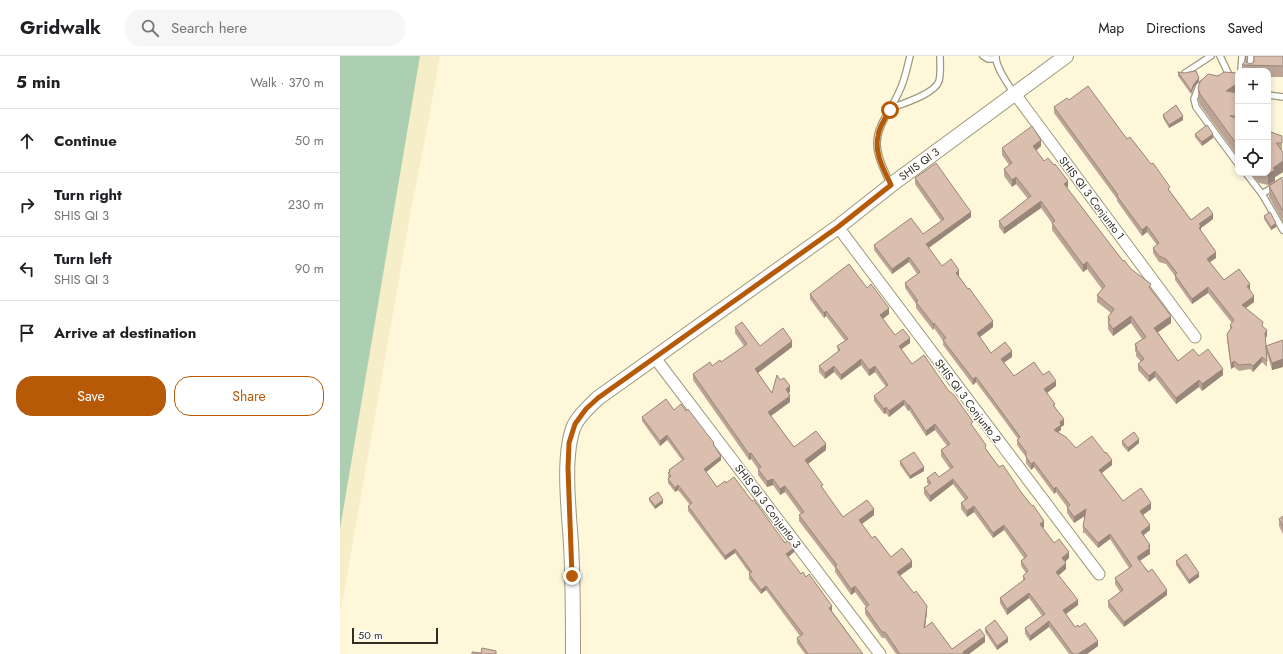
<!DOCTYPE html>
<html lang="en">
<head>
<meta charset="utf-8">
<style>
	body { margin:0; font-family:Jost,sans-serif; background:#f6f6f6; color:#202124 }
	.controls { position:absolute; right:12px; top:12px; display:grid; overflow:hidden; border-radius:8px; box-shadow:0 2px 6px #0003 }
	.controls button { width:36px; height:36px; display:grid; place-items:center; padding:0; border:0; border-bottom:1px solid #e0e0e0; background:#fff; color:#202124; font:20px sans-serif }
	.scale { position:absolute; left:12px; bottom:10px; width:86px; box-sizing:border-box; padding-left:4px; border:2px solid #2f2c21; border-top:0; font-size:11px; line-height:14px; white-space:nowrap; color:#2f2c21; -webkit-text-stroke:3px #fff; paint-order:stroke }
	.stop { position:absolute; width:12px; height:12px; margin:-9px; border:3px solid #b75a08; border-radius:50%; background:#fff }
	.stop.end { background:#b75a08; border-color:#fff; box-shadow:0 1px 4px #0008 }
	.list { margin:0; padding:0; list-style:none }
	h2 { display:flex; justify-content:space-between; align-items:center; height:52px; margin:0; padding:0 16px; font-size:17px }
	h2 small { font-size:13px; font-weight:400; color:#757577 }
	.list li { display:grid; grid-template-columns:26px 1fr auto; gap:12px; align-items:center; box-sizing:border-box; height:64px; padding:0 16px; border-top:1px solid #e0e0e0 }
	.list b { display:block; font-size:15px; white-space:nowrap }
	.list p { margin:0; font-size:13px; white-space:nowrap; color:#757577 }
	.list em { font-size:13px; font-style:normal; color:#757577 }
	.actions { display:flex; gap:8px; padding:12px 16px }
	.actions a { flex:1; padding:9px 0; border:1px solid #b75a08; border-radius:16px; text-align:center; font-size:14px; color:#b75a08 }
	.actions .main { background:#b75a08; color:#fff }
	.icon { flex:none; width:22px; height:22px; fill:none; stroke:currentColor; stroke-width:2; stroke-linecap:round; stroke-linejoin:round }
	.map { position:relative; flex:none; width:943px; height:598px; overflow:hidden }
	header { display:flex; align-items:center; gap:24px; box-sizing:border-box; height:56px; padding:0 20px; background:#fff; border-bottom:1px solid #e0e0e0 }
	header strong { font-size:19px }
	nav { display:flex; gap:22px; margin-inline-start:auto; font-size:14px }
	.search { width:280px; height:36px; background:#f6f6f6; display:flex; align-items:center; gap:10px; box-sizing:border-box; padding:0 14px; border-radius:16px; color:#757577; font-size:15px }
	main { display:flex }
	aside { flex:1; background:#fff }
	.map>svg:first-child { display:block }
	.built { fill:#f6eec9 }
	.green { fill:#adcfb1 }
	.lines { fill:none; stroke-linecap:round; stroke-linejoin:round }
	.service-casing { stroke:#9f997e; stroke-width:8 }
	.minor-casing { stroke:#9f997e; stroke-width:13 }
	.tertiary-casing { stroke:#9f997e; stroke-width:16 }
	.service { stroke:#fff; stroke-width:5.5 }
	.minor { stroke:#fff; stroke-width:11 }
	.tertiary { stroke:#fff; stroke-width:14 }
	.wall { fill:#bba496 }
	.shaded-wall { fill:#99867a }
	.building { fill:#dabfae; stroke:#99867a }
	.route { stroke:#b75a08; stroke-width:5 }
	.labels { text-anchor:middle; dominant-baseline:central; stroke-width:3; stroke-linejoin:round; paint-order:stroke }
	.street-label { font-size:11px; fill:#2f2c21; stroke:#fff }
</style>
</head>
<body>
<header>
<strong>Gridwalk</strong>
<div class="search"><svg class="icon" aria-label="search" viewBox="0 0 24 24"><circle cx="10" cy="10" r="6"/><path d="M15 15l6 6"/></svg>Search here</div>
<nav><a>Map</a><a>Directions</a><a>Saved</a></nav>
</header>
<main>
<aside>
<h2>5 min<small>Walk · 370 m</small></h2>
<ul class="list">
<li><svg class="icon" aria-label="ahead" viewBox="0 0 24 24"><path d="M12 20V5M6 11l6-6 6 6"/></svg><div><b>Continue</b></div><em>50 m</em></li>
<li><svg class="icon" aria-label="right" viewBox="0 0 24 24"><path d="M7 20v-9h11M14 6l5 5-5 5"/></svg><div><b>Turn right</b><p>SHIS QI 3</p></div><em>230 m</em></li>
<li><svg class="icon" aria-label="left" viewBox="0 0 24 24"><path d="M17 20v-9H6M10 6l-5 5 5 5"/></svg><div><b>Turn left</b><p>SHIS QI 3</p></div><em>90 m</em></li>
<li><svg class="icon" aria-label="arrive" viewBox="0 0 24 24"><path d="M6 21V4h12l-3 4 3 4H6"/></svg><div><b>Arrive at destination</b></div></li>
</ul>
<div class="actions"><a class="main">Save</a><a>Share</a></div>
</aside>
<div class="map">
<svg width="943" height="598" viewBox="0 0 943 598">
	<rect width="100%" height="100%" fill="#fef7da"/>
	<path class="built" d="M0 0H100L84 89 71 154 0 560Z"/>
	<path class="green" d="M0 0H80L0 473Z"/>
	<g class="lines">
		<defs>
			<path id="service" d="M643 0 648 3H656
				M656 0C655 11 669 29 674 38
				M880 0 891 23 898 25
				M901 15 902 0
				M910 15 911 0
				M845 17 871 0
				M865 26 859 30 854 43 856 51 898 108
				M928 39 943 41
				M551 52C562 48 595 38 599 25 601 18 600 8 600 0
				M906 117 922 138 943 174
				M551 129C545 116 537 101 537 87 537 69 552 52 559 36 565 24 567 12 570 0
				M922 138 943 125"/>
			<path id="minor" d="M675 38 855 281
				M498 171 759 518
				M315 302 540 598"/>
			<path id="tertiary" d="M233 598C233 561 233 525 231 488 229 455 222 400 234 370 239 359 250 350 258 342L498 171 555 126 726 0"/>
		</defs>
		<use href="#service" class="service-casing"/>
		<use href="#minor" class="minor-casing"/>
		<use href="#tertiary" class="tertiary-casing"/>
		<use href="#service" class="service"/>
		<use href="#minor" class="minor"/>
		<use href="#tertiary" class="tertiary"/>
	</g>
	<path class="wall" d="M943 0V21H928V15H902V9L906 6 910 8 914 6Z
		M838 16 859 25 854 31 851 38 838 20Z
		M898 19V101L860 49 858 43V32L878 20Z
		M729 44 787 83 830 135 851 164 873 163 861 172V175L876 202 870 206 884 224 910 233 909 234 914 246 905 252 923 271 927 280 925 282 926 294V290L943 284V311L932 314 927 298V311L922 306 913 316 910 313 899 315 894 311 891 313 887 283V278L890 274V269L892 267 868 237 852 248 835 224V220L826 208 819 206 813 197V192L817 189 807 176 802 180 777 145V143L714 57V51Z
		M823 59 843 64 829 72 823 62Z
		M928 75 942 80V95L943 96V116L935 121V125L928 129 919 127 911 117H928Z
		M855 78 873 82 862 90 855 81Z
		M701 90 696 95 704 105 727 132 783 205 811 233 831 267 818 276 838 305 859 300 883 319 862 335 859 331 836 348 815 321 809 326 798 314V308L801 306 796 300V297L795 295V288L802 283 791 267 773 280 768 273V261L771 257 757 246V239L762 233 747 213 743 216 712 174V167L701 152 664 178 659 171V165L688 143 676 128 672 131 664 120V113L669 109 662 99V92Z
		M575 122 631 161 588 192 602 210 619 220 653 271 640 281 651 297 672 301 664 307 674 320 703 319 716 330 707 337 715 351 724 369 721 371V374L718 376 736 392 772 409 762 417 783 445 811 453 803 459 810 474 804 479 810 494V498L800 505 827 539 784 571 768 551V545L780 536 775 528V522L789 512 770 483 758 492 745 477H743V471L745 460 734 467 727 457V451L716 436 714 438 694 411 691 414 686 407V401L677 389V384L678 383 659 357 636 326 633 329 603 289V285L594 272 593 274 576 252V248L565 232V227L577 218 569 206 552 218 534 194V189L583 178 601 165 575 128Z
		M943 125V166L929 141V130Z
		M924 160 936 171 931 174 924 163Z
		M527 232 549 258 543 263 555 279 570 287 561 293 572 308 633 371 646 393 659 411 681 436 704 471 703 472 714 487 729 502 725 506 726 513 718 519 738 549 726 558 735 571H739L758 590 747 598H729L709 571 690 585 685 578V572L702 560 689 542 667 559 660 547V542L683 525V520L686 517 681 510V505L684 502 664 474 653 482 634 456 627 461 621 453V447L625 444 613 428 590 446 584 438V432L589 429 587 427V422L599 421 610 413 601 400V394L607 390 595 374 586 380 569 354 568 355 564 349 549 361 546 357 544 358 534 345V340L546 331 535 316 529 320 521 309 501 324 494 316 485 323 479 316V310L498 296 497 290 505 285 486 260 484 262 470 243V238Z
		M395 271 420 290 452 291 418 317 432 337 450 336 448 337 450 346 431 360 454 391 486 394 468 408 483 433 503 461 534 459 522 468 532 482 551 501 572 511 560 519 587 556 585 571 612 593 645 586 629 598H556L545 582H542L525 558V552L526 551 515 536 511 539 495 516V512L459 465V459L461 458 445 436 440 439 433 429 427 431 418 419V413L411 403 409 404 353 324V318L381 306 404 290 395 277Z
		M334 354 346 355 374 390 381 404 366 416 377 431 386 427 412 445 445 487 454 496 448 501 461 518 492 555 523 598H465L457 587V582L460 580 426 534 421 538 409 523V518H410L395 497 385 504 348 455V450L350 449 338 434 335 436 328 427V423L329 422H328L329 414 342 404 327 384 320 390 302 365V361Z
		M782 385 799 387 788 396 782 389Z
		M560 405 584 415 570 423 560 409Z
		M309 442 323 447 315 453 309 445Z
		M943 460V478L939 470V463Z
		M836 505 859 521 849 528 836 509Z
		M645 572 668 586 657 594 645 576Z"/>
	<path class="shaded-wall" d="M859 22V25L854 31 851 38V35L854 28Z
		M898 27V38L886 35Z
		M930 49V59L928 61V50Z
		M843 60V64L829 72V69Z
		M873 78V82L862 90V86Z
		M701 84V90L693 97V90Z
		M943 105V116L935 121V125L928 129V118L933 112Z
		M676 121V128L672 131V124Z
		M728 125V132L724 128Z
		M701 145V152L664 178V172Z
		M631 156V161L586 194V188Z
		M873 158V163L861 172V176L859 172V168Z
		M936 167V171L931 174V171Z
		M807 170V176L802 180V174Z
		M876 196V202L867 208V203Z
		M569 201V206L552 218V213Z
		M747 206V213L743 216V209Z
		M619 214V220L616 222V217Z
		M910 228V233L907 236V230Z
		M868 231V237L852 248V243Z
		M914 240V246L902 255V249Z
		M549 252V258L540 265V259Z
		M486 255V260L484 262V257Z
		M791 260V267L773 280V273Z
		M831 260V267L814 279V272Z
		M653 265V271L637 283V277Z
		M594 267V272L593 274V268Z
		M927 274V280L925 283V277Z
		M570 282V287L559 295V290Z
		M452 285V291L415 319V313Z
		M672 295V301L661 308V303Z
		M922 301V306L913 316V310Z
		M521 303V309L501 324V319Z
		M943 303V311L932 314V307Z
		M894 305V311L891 313V308Z
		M494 310V316L485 323V317Z
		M535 310V316L529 320V314Z
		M883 313V319L862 335V328Z
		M815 315V321L809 326V320Z
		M636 321V326L633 329V323Z
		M859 324V331L836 348V342Z
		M716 325V330L704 339V333Z
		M450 330V336L446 339V333Z
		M450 340V346L428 362V356Z
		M564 344V349L549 361V355Z
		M568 349H569V354L568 355Z
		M546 351V357L544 358V353Z
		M724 363V369L721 371V374L714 379V374L720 366Z
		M595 368V374L586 380V375Z
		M327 379V384L320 390V385Z
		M799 383V387L788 396V392Z
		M486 388V394L465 410V404Z
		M411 397V403L409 404V398Z
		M381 400V404L364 418V413Z
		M772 404V409L759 419V414Z
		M694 406V411L691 414V408Z
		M584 411V415L570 423V420Z
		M433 423V429L427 431V425Z
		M613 423V428L590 446V440Z
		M338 429V434L335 436V432Z
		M445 430V436L440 439V433Z
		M716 431V436L714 438V433Z
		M323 444V447L315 453V450Z
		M811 447V453L800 461V455Z
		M634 450V456L627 461V455Z
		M534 453V459L519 470V464Z
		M746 453V459L734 467V461Z
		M704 465V471L700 474V468Z
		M664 469V474L653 482V477Z
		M810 469V474L801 481V476Z
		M770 478V483L758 492V487Z
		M810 489V498L797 506V501Z
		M454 492V496L446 503V498Z
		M395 493V497L385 504V500Z
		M729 496V502L722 508V502Z
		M572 505V511L557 522V516Z
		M726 507V513L716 522V516Z
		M859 517V521L849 528V524Z
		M426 530V534L421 538V534Z
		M515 530V536L511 539V533Z
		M827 534V539L784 571V566Z
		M689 537V542L667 559V553Z
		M738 544V549L723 560V554Z
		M492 550V555L489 557V552Z
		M587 550V556L584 578V572Z
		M709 565V571L690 585V580Z
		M645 580V586L629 598H623V596Z
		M668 582V586L657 594V590Z
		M758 585V590L747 598H738Z"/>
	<path class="building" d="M906 0V6L910 8 914 6V0H943V10L902 9 905 5Z
		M856 15 859 22 854 28 851 35 838 16 845 17 849 16Z
		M884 16 897 17 898 19V27L886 35 898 37V60H890L898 63V90L860 38 858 32 860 26 868 18 878 20Z
		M748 30 787 83 790 81 811 108 813 107 830 131 828 133 851 164 868 151 873 158 859 168 861 170 859 172 876 196 867 203 884 224 899 213 910 228 907 230 914 240 902 249 923 266 922 270 927 274 925 277 927 305 922 301 913 310 910 308 899 309 894 305 891 308 887 278 892 271 890 269 894 264 868 231 852 243 835 219 837 217 826 203 819 200 813 192 819 187 807 170 802 174 777 140 778 139 714 51 727 42 729 44Z
		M836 49 843 60 829 69 823 59Z
		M867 69 873 78 862 86 855 78Z
		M692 70 701 84 693 90 704 105 708 102 714 109 715 108 728 125 724 128 783 205 784 204 791 213 811 228 809 231 831 260 814 272 838 305 853 293 859 300 868 293 883 313 862 328 859 324 836 342 815 315 809 320 798 308 804 303 796 293 797 292 795 288 806 281 791 260 773 273 768 266 770 264 768 261 774 253 757 239 765 230 747 206 743 209 712 167 715 165 701 145 664 172 659 165 691 140 676 121 672 124 664 113 672 107 662 92Z
		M928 75 942 80V87H936L943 96V105L933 112 935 114 928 118 923 117H928Z
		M596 107 631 156 586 188 602 210 611 203 619 214 616 217 628 233 629 232 653 265 637 277 651 297 665 286 672 295 661 303 674 320 694 306 703 319 709 315 716 325 704 333 715 348 713 349 724 363 720 366 721 369 714 374 726 381 736 392 752 380 765 397 766 396 772 404 759 414 783 445 801 432 811 447 800 455 810 469 801 476 810 489 808 490 810 492 797 501 808 516 812 513 827 534 784 566 768 545 783 534 775 522 792 510 770 478 758 487 745 472 743 471 746 453 734 461 727 451 730 449 716 431 714 433 694 406 691 408 686 401V396L677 384 680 381 659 352 636 321 633 323 603 284 606 282 594 267 593 268 576 246 578 245 565 227 580 216 569 201 552 213 534 189 571 162 583 178 604 163 575 122Z
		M941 122 943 125V155L929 130Z
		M930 156 936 167 931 171 924 160Z
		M509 208 527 232 531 228 549 252 540 259 555 279 563 273 570 282 559 290 572 308 584 299 608 334 614 339 633 366 631 368 646 389 645 392 659 411 663 409 681 436 692 450 693 449 704 465 700 468 714 487 719 483 729 496 722 502 726 507 716 516 738 544 723 554 735 571 738 569 739 571 745 567 758 585 738 598H733L709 565 690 580 685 572 705 558 689 537 667 553 660 542 685 523 683 520 688 515 681 505 687 500 664 469 653 477 634 450 627 455 621 447 628 442 613 423 590 440 584 432 591 427 587 422 595 416 599 421 613 411 601 394 610 388 595 368 586 375 569 349H568L564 344 549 355 546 351 544 353 534 340 548 329 535 310 529 314 521 303 501 319 494 310 485 317 479 310 500 294 497 290 508 283 486 255 484 257 470 238Z
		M402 266 420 290 443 272 452 285 415 313 432 337 437 319 440 324 444 322 450 330 446 333 450 340 428 356 454 391 476 375 486 388 465 404 483 429 481 430 503 461 527 444 534 453 519 464 532 482 535 480 551 501 562 492 572 505 557 516 574 537 576 535 587 550 584 572 592 566 612 593 640 573 645 580 623 596 624 598H560L545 576H542L525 552 529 549 515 530 511 533 495 510 497 509 459 459 464 456 445 430 440 433 433 423 427 425 418 413 421 411 411 397 409 398 353 318 370 306 372 310 380 304 381 306 407 288 395 271Z
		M943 284V303L932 307 926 290Z
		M326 343 334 354 341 348 346 355 348 353 374 387 373 388 381 400 364 413 377 431 385 425 386 427 394 421 412 445 414 444 445 487 448 485 454 492 446 498 461 518 463 516 466 521 469 518 492 550 489 552 523 598H468L457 582 463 578 426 530 421 534 409 518 412 516 395 493 385 500 348 450 352 447 338 429 335 432 328 423 331 420 328 417 330 416 329 414 344 403 327 379 320 385 302 361Z
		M794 376 799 383 788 392 782 385Z
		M574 396 584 411 570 420 560 405Z
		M318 436 323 444 315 450 309 442Z
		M943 460V470L939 463Z
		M846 498 859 517 849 524 836 505Z
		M655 564 668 582 657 590 645 572Z
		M142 592 156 595V598H132V596L141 597Z"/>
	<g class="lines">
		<path class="route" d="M232 520 228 412 229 387 235 368 246 353 258 342 498 171 551 129C544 114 534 97 538 80 539 71 545 62 550 54"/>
	</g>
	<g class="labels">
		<g class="street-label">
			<text transform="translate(579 108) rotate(-36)">SHIS QI 3</text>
			<text transform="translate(752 142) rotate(53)">SHIS QI 3 Conjunto 1</text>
			<text transform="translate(628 345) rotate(53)">SHIS QI 3 Conjunto 2</text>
			<text transform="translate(428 450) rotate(53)">SHIS QI 3 Conjunto 3</text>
		</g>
	</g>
</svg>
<div class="controls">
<button>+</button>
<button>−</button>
<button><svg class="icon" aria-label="locate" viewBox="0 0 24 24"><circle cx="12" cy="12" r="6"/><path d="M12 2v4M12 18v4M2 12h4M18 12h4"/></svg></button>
</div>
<div class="scale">50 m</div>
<div class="stop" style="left:550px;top:54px"></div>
<div class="stop end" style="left:232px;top:520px"></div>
</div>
</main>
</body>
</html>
